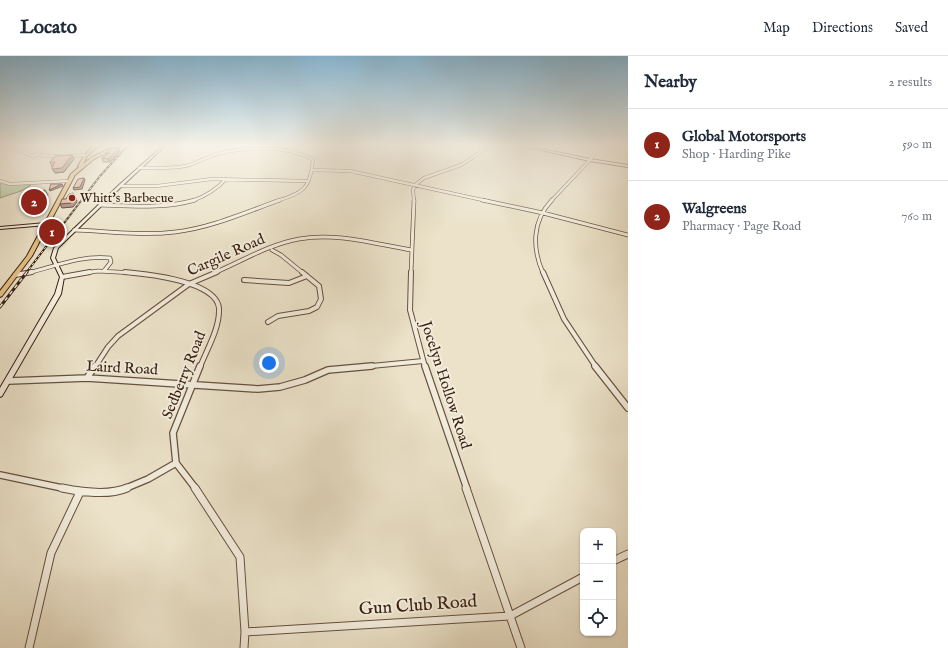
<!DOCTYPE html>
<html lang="en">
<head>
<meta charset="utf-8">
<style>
	body { margin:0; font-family:"IM FELL English",serif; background:#f2f2f3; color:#1f2937 }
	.controls { position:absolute; right:12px; bottom:12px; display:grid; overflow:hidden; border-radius:8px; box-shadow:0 1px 3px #0004 }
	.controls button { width:36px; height:36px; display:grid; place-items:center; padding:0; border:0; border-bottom:1px solid #e0e1e3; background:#fff; color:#1f2937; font:20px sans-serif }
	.you { position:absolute; left:269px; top:307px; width:14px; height:14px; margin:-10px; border:3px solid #fff; border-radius:50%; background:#1a73e8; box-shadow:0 0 0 6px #1a73e833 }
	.badge { display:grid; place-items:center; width:26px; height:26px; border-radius:50%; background:#8f2418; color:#fff; font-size:13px; font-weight:700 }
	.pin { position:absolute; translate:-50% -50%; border:2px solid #fff; box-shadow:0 1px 4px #0006 }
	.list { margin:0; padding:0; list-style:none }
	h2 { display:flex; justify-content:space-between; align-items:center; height:52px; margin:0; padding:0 16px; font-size:17px }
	h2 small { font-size:13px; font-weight:400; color:#747a83 }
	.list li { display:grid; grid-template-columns:26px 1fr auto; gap:12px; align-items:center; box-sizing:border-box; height:72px; padding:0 16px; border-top:1px solid #e0e1e3 }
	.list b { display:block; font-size:15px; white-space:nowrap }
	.list p { margin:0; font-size:13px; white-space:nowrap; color:#747a83 }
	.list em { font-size:13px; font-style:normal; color:#747a83 }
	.icon { flex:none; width:22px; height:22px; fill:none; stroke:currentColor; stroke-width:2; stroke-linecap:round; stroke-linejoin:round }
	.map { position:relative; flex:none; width:628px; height:592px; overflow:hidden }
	header { display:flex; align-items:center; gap:24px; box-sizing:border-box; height:56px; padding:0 20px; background:#fff; border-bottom:1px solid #e0e1e3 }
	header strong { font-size:19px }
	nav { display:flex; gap:22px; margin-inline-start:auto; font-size:14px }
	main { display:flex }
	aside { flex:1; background:#fff }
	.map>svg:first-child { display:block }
	.green { fill:#b2c49b; stroke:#767256 }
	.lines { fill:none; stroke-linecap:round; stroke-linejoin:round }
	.street-far4-casing { stroke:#66503f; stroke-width:3.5 }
	.street-far3-casing { stroke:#66503f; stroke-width:4.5 }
	.street-far2-casing { stroke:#66503f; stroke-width:6 }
	.street-far1-casing { stroke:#66503f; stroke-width:8 }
	.street-casing { stroke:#66503f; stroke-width:9 }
	.secondary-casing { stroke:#392011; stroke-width:2 }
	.primary-casing { stroke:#392011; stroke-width:2 }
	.street-far4 { stroke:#f2ecdc; stroke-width:2.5 }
	.street-far3 { stroke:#f2ecdc; stroke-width:3 }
	.street-far2 { stroke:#f2ecdc; stroke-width:4 }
	.street-far1 { stroke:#f2ecdc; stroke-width:5.5 }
	.street { stroke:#f2ecdc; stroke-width:7 }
	.secondary { fill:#f2ecdc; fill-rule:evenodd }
	.primary { fill:#e6c184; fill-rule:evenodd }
	.rail-far1-casing { stroke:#392011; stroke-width:2 }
	.rail-casing { stroke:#392011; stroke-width:3 }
	.rail-far1 { stroke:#f2ecdc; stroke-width:1; stroke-dasharray:2.5; stroke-linecap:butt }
	.rail { stroke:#f2ecdc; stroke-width:1.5; stroke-dasharray:4; stroke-linecap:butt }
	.wall { fill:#c49684; stroke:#392011 }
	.shaded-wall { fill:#a07a6c; stroke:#392011 }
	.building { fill:#e4ae9a; stroke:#392011 }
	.poi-dot { fill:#8f2418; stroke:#f2ecdc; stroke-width:1.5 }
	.labels { text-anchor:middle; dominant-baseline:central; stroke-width:4; stroke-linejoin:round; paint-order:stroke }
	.far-poi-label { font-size:13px; fill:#392011; stroke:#f2ecdc; text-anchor:start }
	.street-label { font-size:15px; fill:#392011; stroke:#f2ecdc }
	.near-street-label { font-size:18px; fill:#392011; stroke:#f2ecdc }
</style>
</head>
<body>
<header>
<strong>Locato</strong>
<nav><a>Map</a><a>Directions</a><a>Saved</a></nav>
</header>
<main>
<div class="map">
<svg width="628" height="592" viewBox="0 0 628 592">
	<rect width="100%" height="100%" fill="#ebe2c9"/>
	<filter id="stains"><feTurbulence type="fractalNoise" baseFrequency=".005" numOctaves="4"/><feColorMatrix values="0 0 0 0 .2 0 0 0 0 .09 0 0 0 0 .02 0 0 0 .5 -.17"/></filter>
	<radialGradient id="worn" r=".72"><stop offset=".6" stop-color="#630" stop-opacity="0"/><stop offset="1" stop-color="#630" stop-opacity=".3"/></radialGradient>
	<path class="green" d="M0 125 10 128 31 129 21 135 0 142Z"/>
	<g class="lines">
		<defs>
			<path id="street-far4" d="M3 89 31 99 60 100
				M68 100 86 99
				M33 101 49 89
				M139 112C154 112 170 113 185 110 196 108 206 101 217 98 243 91 290 89 313 104 310 134 303 136 277 145
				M312 114 350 115 487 145
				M0 125 10 128 68 125
				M120 130H157L212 123 308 125
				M192 145C206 140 216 134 226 123
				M414 145 413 134 415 129 424 122 461 109 492 89
				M551 145 590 104 600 89"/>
			<path id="street-far3" d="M482 144 543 157 628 179
				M100 149C131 150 164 153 195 144
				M74 174C107 175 142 180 175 176 211 172 246 156 280 144
				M272 194 281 199 303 217
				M28 217C56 210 81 199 110 202L111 206 104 215
				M84 217 98 215 135 217
				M214 217C242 205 270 188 299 183 336 176 375 188 411 194
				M411 217 414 144
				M543 217C532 192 532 165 552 144"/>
			<path id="street-far2" d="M125 216C147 218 216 225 219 252 220 272 207 293 200 311
				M411 216 410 254 425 311
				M543 216 564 263 596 311
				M15 219 32 216
				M62 221 90 216
				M244 224 289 227 307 220
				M268 266 278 260 309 255 317 251 321 243 319 230 302 216
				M95 311 108 291 118 280 189 228 217 216
				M361 311 423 305"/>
			<path id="street-far1" d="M425 310 467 433
				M595 310 628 352
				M87 322 95 310
				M9 325 87 322 258 333 280 331 305 324 328 314 372 310
				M0 419 67 433
				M124 433 148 423 176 407
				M196 433 176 407 173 377 200 310"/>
			<path id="street" d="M62 432C82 436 108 440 127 432
				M195 432 240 501 245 576 244 592
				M466 432 521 592
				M613 505 628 498
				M245 576 510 560 583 521
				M29 592 51 497 80 436"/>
			<path id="secondary" d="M164 89H166L121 131 58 192 55 202 64 221 61 238 2 340 0 341V332L55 238 60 221 51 202 54 192 119 129Z
				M519 89H523L590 103 628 109V111L590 105Z
				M46 167 48 168 47 169 0 173V171Z"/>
			<path id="primary" d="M95 89H99L87 100 83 108 92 101 118 89H122L94 103 75 119 32 200 2 240 0 241V235L27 200 71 118 79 111 78 110 85 98Z"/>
		</defs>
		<use href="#street-far4" class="street-far4-casing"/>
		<use href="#street-far3" class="street-far3-casing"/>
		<use href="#street-far2" class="street-far2-casing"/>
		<use href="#street-far1" class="street-far1-casing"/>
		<use href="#street" class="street-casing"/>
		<use href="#secondary" class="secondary-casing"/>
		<use href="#primary" class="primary-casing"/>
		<use href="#street-far4" class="street-far4"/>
		<use href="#street-far3" class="street-far3"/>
		<use href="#street-far2" class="street-far2"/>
		<use href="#street-far1" class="street-far1"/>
		<use href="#street" class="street"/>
		<use href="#secondary" class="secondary"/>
		<use href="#primary" class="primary"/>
		<defs>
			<path id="rail-far1" d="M26 217 100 120 128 89"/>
			<path id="rail" d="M0 251 27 216"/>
		</defs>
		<use href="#rail-far1" class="rail-far1-casing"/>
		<use href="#rail" class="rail-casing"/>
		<use href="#rail-far1" class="rail-far1"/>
		<use href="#rail" class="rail"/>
	</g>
	<path class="wall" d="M120 95 110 106H103L102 102 107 99 106 97Z
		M72 99 74 103 64 116 55 117 50 106Z
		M59 170 49 182H46L43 178Z"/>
	<path class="shaded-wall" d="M119 92 120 95 110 106 108 103Z
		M72 99 74 103 64 116 55 117 52 113Z
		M84 122 85 124 82 133 74 134 73 132Z
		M62 128 63 130 50 135 49 134Z
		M45 134 48 139 41 152 25 154 22 149Z
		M73 137 75 141 73 145 76 142 77 146 73 151 62 152 60 148 71 142Z
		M56 166 59 170 49 182 47 178Z"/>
	<path class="building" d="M112 92H119L108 103 102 102 110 97H106Z
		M72 99 62 112 52 113V111L55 106H50L55 100Z
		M84 122 80 131 73 132 78 123Z
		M51 128H62L49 134Z
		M45 134 38 147 22 149 28 141 32 140 34 136Z
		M73 137 71 142H76L71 147 60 148 62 143H66L69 138Z
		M52 166H56L47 178H43L44 175Z"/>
	<linearGradient id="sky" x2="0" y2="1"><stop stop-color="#88b8d5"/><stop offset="0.52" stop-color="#f6f2e7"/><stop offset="1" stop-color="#f6f2e7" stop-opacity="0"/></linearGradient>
	<rect width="628" height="172" fill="url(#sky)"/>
	<circle class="poi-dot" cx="72" cy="142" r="4"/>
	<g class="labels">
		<g class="far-poi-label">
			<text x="80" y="142">Whitt's Barbecue</text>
		</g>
		<g class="street-label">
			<text transform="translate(226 199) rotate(-24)">Cargile Road</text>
			<text transform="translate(122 312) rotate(3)">Laird Road</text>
			<text transform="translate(184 319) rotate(-68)">Sedberry Road</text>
			<text transform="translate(446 329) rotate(72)">Jocelyn Hollow Road</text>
		</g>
		<g class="near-street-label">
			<text transform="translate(418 550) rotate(-4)">Gun Club Road</text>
		</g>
	</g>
	<rect width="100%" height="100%" filter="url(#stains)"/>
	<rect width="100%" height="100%" fill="url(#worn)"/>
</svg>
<div class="controls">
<button>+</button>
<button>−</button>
<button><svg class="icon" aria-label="locate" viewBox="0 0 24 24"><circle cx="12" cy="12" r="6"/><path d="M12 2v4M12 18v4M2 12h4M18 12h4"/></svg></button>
</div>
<div class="you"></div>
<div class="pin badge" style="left:52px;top:176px">1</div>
<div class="pin badge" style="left:34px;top:146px">2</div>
</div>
<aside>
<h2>Nearby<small>2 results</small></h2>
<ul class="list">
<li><span class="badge">1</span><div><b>Global Motorsports</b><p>Shop · Harding Pike</p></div><em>590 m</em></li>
<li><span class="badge">2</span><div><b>Walgreens</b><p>Pharmacy · Page Road</p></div><em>760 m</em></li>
</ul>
</aside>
</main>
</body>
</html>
